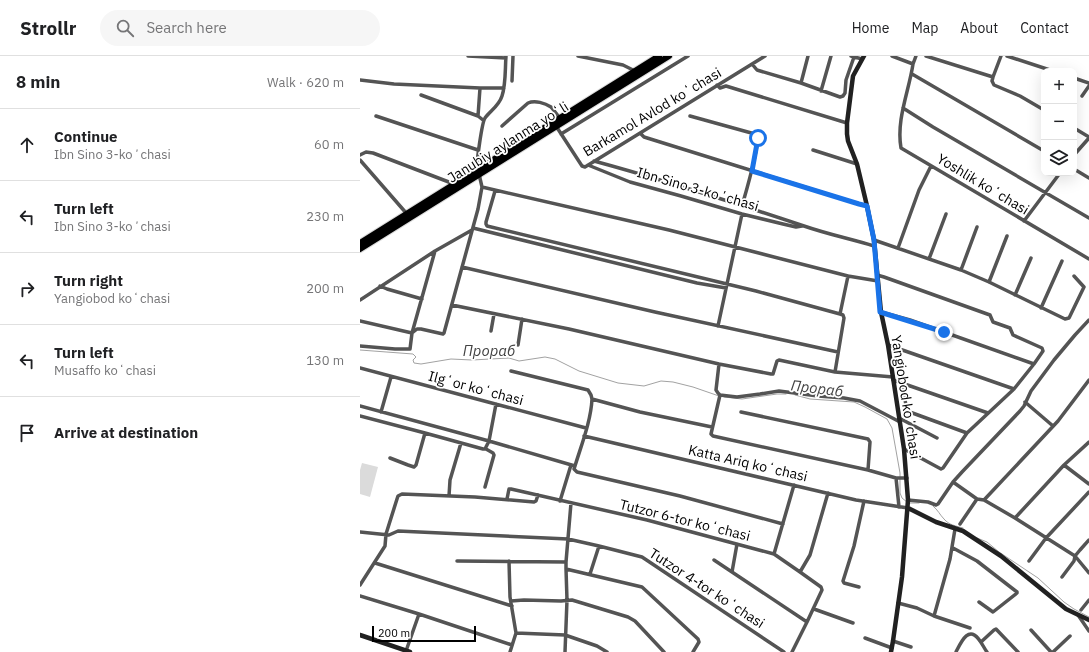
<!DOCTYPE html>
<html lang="en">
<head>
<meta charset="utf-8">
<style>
	body { margin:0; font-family:"IBM Plex Sans",sans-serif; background:#f6f6f6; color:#202124 }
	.controls { position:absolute; right:12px; top:12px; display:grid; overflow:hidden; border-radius:8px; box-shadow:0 4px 16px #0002 }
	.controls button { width:36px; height:36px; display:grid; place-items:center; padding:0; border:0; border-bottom:1px solid #e0e0e0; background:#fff; color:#202124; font:20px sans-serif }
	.scale { position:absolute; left:12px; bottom:10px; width:104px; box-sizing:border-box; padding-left:4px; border:2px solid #000; border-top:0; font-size:11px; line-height:14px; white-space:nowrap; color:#000; -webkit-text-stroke:3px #fff; paint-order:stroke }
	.stop { position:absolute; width:12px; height:12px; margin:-9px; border:3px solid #1a73e8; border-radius:50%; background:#fff }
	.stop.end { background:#1a73e8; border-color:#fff; box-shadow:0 1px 4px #0008 }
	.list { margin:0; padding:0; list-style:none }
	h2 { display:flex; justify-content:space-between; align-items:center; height:52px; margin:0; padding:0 16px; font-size:17px }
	h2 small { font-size:13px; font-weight:400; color:#757577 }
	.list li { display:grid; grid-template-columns:26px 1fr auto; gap:12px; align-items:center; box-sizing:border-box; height:72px; padding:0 16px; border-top:1px solid #e0e0e0 }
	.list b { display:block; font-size:15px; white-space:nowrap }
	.list p { margin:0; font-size:13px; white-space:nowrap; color:#757577 }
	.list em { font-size:13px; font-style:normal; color:#757577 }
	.icon { flex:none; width:22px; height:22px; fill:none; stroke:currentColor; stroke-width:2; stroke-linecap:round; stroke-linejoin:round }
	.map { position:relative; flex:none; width:729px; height:596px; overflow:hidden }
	header { display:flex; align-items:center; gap:24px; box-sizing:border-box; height:56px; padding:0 20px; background:#fff; border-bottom:1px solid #e0e0e0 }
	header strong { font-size:19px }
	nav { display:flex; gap:22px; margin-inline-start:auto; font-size:14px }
	.search { width:280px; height:36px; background:#f6f6f6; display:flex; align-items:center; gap:10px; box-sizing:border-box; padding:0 14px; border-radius:22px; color:#757577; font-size:15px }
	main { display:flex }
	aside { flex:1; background:#fff }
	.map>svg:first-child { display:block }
	.green { fill:#dbdbdb }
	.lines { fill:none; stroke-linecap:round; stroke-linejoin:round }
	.stream { stroke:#a2a2a2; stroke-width:1 }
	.highway-casing { stroke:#dbdbdb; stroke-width:8 }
	.street { stroke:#545454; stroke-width:3.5 }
	.secondary { stroke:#212121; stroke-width:4.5 }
	.highway { stroke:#000; stroke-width:6 }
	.route { stroke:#1a73e8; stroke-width:5 }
	.labels { text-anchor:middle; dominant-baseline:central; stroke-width:3.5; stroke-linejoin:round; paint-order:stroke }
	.street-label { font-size:14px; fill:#000; stroke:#fff }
	.water-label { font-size:15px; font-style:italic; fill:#434343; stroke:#fff }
</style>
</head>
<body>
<header>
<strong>Strollr</strong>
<div class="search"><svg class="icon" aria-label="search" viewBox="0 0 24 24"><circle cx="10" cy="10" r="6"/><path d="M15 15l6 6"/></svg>Search here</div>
<nav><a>Home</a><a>Map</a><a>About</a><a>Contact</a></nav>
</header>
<main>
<aside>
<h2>8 min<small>Walk · 620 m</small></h2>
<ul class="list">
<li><svg class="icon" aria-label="ahead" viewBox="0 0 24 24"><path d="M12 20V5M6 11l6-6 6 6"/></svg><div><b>Continue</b><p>Ibn Sino 3-koʼchasi</p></div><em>60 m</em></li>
<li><svg class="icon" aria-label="left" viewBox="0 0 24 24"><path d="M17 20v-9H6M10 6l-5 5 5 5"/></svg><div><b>Turn left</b><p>Ibn Sino 3-koʼchasi</p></div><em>230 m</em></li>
<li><svg class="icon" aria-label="right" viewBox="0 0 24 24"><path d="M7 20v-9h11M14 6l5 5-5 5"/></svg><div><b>Turn right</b><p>Yangiobod koʻchasi</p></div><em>200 m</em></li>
<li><svg class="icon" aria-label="left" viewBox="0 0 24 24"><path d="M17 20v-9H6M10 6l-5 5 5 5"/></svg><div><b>Turn left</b><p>Musaffo koʻchasi</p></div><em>130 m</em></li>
<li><svg class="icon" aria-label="arrive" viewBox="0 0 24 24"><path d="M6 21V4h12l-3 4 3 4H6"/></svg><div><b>Arrive at destination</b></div></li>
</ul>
</aside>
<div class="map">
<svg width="729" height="596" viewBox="0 0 729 596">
	<rect width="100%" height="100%" fill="#fff"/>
	<path class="green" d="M2 407 18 411 10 441 0 438V414Z"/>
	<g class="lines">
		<path class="stream" d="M0 294 53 298 56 301 53 304 54 307 61 308 91 303 112 304 149 302 159 305 185 301 195 303 219 315 258 327 284 330 301 325 313 326 333 331 359 340
			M435 339 450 343 494 346 505 351 527 363 532 372 540 417V437L542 442 547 446
			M364 341 382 343 417 338H426
			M550 447H559
			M573 450C578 454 580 459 584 463 589 469 596 470 603 472
			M617 482 627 486 639 496 678 522 704 546 714 553 729 561"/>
		<defs>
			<path id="highway" d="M0 187 299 0
				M0 193 309 0"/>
		</defs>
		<use href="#highway" class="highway-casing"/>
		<path class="street" d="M108 0 146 2
			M218 0 263 9 275 15
			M491 0 502 3
			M532 0 553 8C549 35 536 64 541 92L729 203
			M566 0 633 21 632 25 634 29 660 40 684 54
			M647 0 693 15
			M392 8 397 14 441 27 480 41 483 40 485 37 486 24 494 1
			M553 8 556 0
			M552 18 684 95
			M633 21 641 0
			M714 22 729 27
			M0 24 34 28 120 32 118 60 123 64
			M152 25 153 0
			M441 27 448 0
			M357 29 360 32 366 30 487 67
			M120 32H144
			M461 35 471 0
			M61 39 118 60
			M722 40 729 30
			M543 52 573 71 729 162
			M16 60 118 94
			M330 60 395 78C396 79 397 80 397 81 400 89 385 139 382 150
			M142 70 168 47C175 44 185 47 191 51 194 54 197 59 200 62
			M196 70 222 110 225 111 405 0
			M714 72 729 81
			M280 77 284 81 499 148 507 150
			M201 78 328 0
			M453 94 497 108
			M0 99 6 96 13 97 94 128
			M714 99 729 82
			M0 104 47 158
			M234 105C304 124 375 147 444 170 467 178 491 183 514 190
			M228 109 270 126 321 140 382 158 423 168 436 171 442 170
			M714 113 729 122
			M117 114C116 109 122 66 125 62 130 55 139 50 142 40 146 28 145 13 146 0
			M122 131 309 174 488 220 480 258 483 259 484 262 475 316
			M135 135 126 166V168L127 170 396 235 480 258
			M664 165 700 117
			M113 172 337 227 366 232
			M514 184 601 214 629 226 705 263 709 262 710 260 724 231 714 220
			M538 192 559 134 571 110
			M569 203 586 158
			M102 211 295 256 478 296
			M601 214 617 171
			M517 219 524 221 630 259 633 266 650 272 653 279 682 292 683 295 674 308 654 333 607 377 583 412 581 413 544 393
			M488 220 518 225
			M629 226 647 180
			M20 230 27 233 62 243
			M655 239 671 202
			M0 244 75 195 112 174
			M92 249 209 273 359 308 411 318H413L417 305 419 304 475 316 533 321
			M681 252 702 205
			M521 256 550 264 674 308
			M0 265 52 277 57 273H61L83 278 84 277 118 153 122 131 119 118
			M358 270 382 158
			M131 275 134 258
			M158 289 162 263
			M528 289 654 333
			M0 290 35 293H50L52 277 75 195
			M359 308 356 334 358 337 360 339 377 341 400 338 419 335 458 340 484 342 500 345 540 366
			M0 312 226 372
			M151 315 228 334 231 339 232 343 280 356 352 371
			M533 324 628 357
			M542 327 547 355 607 377
			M360 339 351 378 353 380 508 414 536 422H547
			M665 346 693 370
			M0 350 129 385 215 410
			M21 356 31 321
			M381 356 508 383 510 386 508 414
			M0 360 65 377
			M539 362 577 382
			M224 380 496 444 548 452
			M729 386 704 409 655 462 715 500 729 517
			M30 402 48 409 54 411 56 409 65 377 123 393H125L129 385 136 348
			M704 409 729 428
			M215 410 214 413 217 416 320 440 423 468
			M215 410C221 390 231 365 232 343
			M536 422 539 451
			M593 426 617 443
			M125 431 134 399 133 397 126 393
			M89 440 90 424 101 387
			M147 443 149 433H151L287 464 414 498 440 516
			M548 444 568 446 576 449 578 448 593 426 602 416 660 355 664 350 671 335 694 304 715 279 729 264
			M624 444 698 365 729 324
			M200 445 211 409
			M600 468 617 443 624 444 655 462
			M0 476 29 479 38 475 208 483 239 490 282 501 424 596
			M593 492 617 505 657 536V537L633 556 619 546
			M414 498 434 429
			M354 504 447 566
			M97 505 206 506V513L282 531 338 583 339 586 333 596
			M149 505 150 541 156 577 150 596
			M669 505 686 482 729 436
			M206 506 211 447
			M15 507 152 550
			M372 516 377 488
			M230 518 239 490
			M702 521 714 505 715 500 720 494 729 484
			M0 529 25 490 26 478 37 443 38 440 42 438 115 441 174 446 176 445 178 439
			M499 531 484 527 483 525 494 490 504 445
			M0 540 59 558 152 589
			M151 545 164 544 201 545 212 544 268 561 275 565 304 596
			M538 547 557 552 574 560 610 572
			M454 553 493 567
			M721 554 729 544
			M718 559 729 575
			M574 560 590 503 595 473
			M671 574 691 596
			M156 577 205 579 237 590 247 596
			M505 582 532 592
			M533 585 551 591
			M621 586 634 574 636 573 658 596
			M46 595 59 558
			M205 596 207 544 206 513
			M432 596 447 566 462 534 461 531 440 516 450 499 468 437
			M596 596C601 586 609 568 620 585 623 589 624 592 627 596
			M693 596 710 580"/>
		<path class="secondary" d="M504 0 493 20 487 67V78L488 85 497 108 507 150 514 184 521 256 528 289 544 393 548 444 542 521 533 585 531 596
			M548 452 576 466 603 475 641 500 706 553 729 564
			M0 579 50 596"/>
		<use href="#highway" class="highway"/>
	</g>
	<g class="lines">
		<path class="route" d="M398 82 392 115 499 148 507 150 514 184 520 256 584 276"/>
	</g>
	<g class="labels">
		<g class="street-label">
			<text transform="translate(292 56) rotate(-31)">Barkamol Avlod koʻchasi</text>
			<text transform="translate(148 86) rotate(-32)">Janubiy aylanma yoʻli</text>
			<text transform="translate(623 128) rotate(31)">Yoshlik koʻchasi</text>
			<text transform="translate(338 133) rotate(16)">Ibn Sino 3-koʼchasi</text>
			<text transform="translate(116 332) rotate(15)">Ilgʻor koʻchasi</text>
			<text transform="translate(546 341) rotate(81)">Yangiobod koʻchasi</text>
			<text transform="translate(388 407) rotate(13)">Katta Ariq koʻchasi</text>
			<text transform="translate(325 464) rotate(14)">Tutzor 6-tor koʻchasi</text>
			<text transform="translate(347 532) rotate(33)">Tutzor 4-tor koʻchasi</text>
		</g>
		<g class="water-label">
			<text x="129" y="294">Прораб</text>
			<text transform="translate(457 332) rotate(7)">Прораб</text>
		</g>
	</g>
</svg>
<div class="controls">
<button>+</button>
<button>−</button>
<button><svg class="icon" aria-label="layers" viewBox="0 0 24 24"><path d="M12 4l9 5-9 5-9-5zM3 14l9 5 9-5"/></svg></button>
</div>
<div class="scale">200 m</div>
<div class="stop" style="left:398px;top:82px"></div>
<div class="stop end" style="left:584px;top:276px"></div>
</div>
</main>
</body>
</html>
